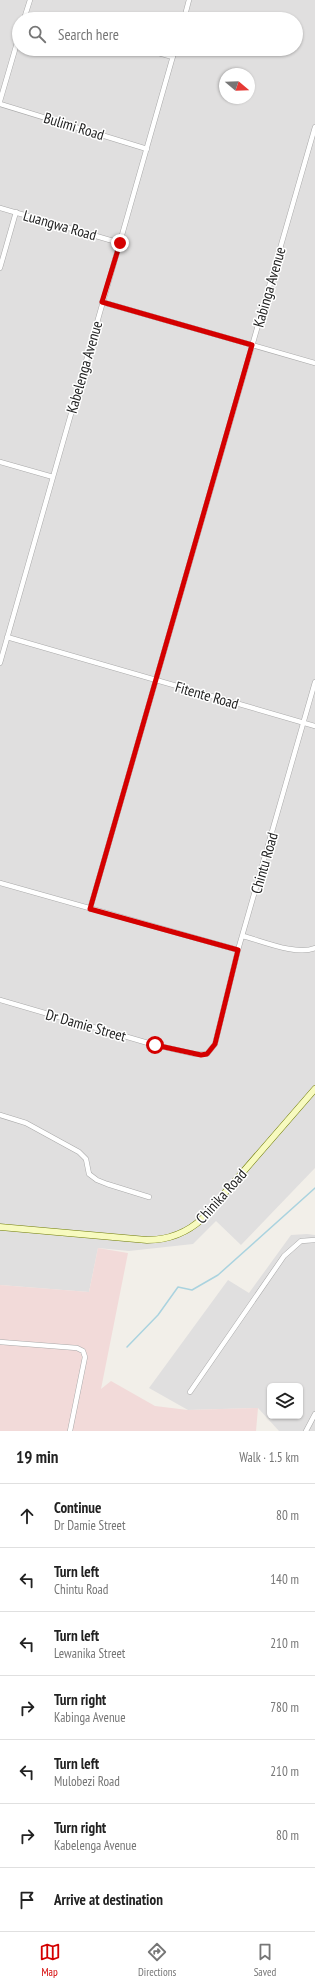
<!DOCTYPE html>
<html lang="en">
<head>
<meta charset="utf-8">
<style>
	body { margin:0; font-family:"PT Sans Narrow",sans-serif; background:#f6f6f6; color:#222 }
	.controls { position:absolute; right:12px; bottom:12px; display:grid; overflow:hidden; border-radius:6px; box-shadow:0 1px 3px #0004 }
	.controls button { width:36px; height:36px; display:grid; place-items:center; padding:0; border:0; border-bottom:1px solid #e0e0e0; background:#fff; color:#222; font:20px sans-serif }
	.compass { position:absolute; left:219px; top:68px; width:36px; height:36px; border-radius:50%; background:#fff; box-shadow:0 1px 3px #0004; rotate:109deg }
	.stop { position:absolute; width:12px; height:12px; margin:-9px; border:3px solid #d40000; border-radius:50%; background:#fff }
	.stop.end { background:#d40000; border-color:#fff; box-shadow:0 1px 4px #0008 }
	.list { margin:0; padding:0; list-style:none }
	h2 { display:flex; justify-content:space-between; align-items:center; height:52px; margin:0; padding:0 16px; font-size:17px }
	h2 small { font-size:13px; font-weight:400; color:#767676 }
	.list li { display:grid; grid-template-columns:26px 1fr auto; gap:12px; align-items:center; box-sizing:border-box; height:64px; padding:0 16px; border-top:1px solid #e0e0e0 }
	.list b { display:block; font-size:15px; white-space:nowrap }
	.list p { margin:0; font-size:13px; white-space:nowrap; color:#767676 }
	.list em { font-size:13px; font-style:normal; color:#767676 }
	.icon { flex:none; width:22px; height:22px; fill:none; stroke:currentColor; stroke-width:2; stroke-linecap:round; stroke-linejoin:round }
	.map { position:relative; flex:none; width:315px; height:1431px; overflow:hidden }
	.search { position:absolute; background:#fff; box-shadow:0 1px 3px #0004; left:12px; right:12px; top:12px; height:44px; display:flex; align-items:center; gap:10px; box-sizing:border-box; padding:0 14px; border-radius:22px; color:#767676; font-size:15px }
	.sheet { height:500px; background:#fff }
	nav { display:flex; justify-content:space-around; align-items:center; box-sizing:border-box; height:56px; border-top:1px solid #e0e0e0; background:#fff; font-size:11px; color:#767676 }
	nav a { display:grid; justify-items:center; gap:2px }
	nav .on { color:#d40000 }
	.map>svg:first-child { display:block }
	.residential { fill:#e0dfdf; fill-rule:evenodd }
	.commercial { fill:#f2dad9 }
	.lines { fill:none; stroke-linecap:round; stroke-linejoin:round }
	.stream { stroke:#aad3df; stroke-width:1.5 }
	.minor-casing { stroke:#a9a9a9; stroke-width:5.5 }
	.secondary-casing { stroke:#707d05; stroke-width:7 }
	.minor { stroke:#fff; stroke-width:4.5 }
	.secondary { stroke:#f7fabf; stroke-width:6 }
	.route { stroke:#d40000; stroke-width:5 }
	.labels { text-anchor:middle; dominant-baseline:central; stroke-width:3; stroke-linejoin:round; paint-order:stroke }
	.street-label { font-size:15px; fill:#222; stroke:#fff }
</style>
</head>
<body>
<div class="map">
<svg width="315" height="1431" viewBox="0 0 315 1431">
	<rect width="100%" height="100%" fill="#f2efe9"/>
	<path class="residential" d="M0 0H315V1168L241 1245 216 1221 193 1244 129 1251 98 1248 89 1292 0 1285ZM19 19H296V49H19ZM225 74H249V98H225Z
		M307 1234 315 1235V1431H279L258 1408 188 1410 149 1388 228 1280 249 1293 291 1235ZM270 1386H300V1416H270Z"/>
	<path class="commercial" d="M98 1248 128 1253 101 1389 111 1381 155 1406 188 1410 258 1408 256 1431H0V1285L89 1292Z"/>
	<g class="lines">
		<path class="stream" d="M127 1347 158 1315 178 1287 192 1290 218 1275 315 1188"/>
		<defs>
			<path id="minor" d="M26 15 40 19
				M24 19 30 0
				M184 19 189 0
				M144 49 173 57
				M0 101 19 36
				M0 104 147 149
				M0 208 120 243
				M0 268 16 212
				M102 302 315 363
				M0 462 53 477
				M7 637 315 726
				M0 663 175 49
				M0 883 238 950
				M90 909 315 127
				M243 936C262 941 297 956 315 948
				M0 1000 155 1045 195 1054H207L215 1044 238 950 315 682
				M0 1115 26 1123 79 1152 86 1159 89 1174 97 1180 107 1184 149 1197
				M0 1342 77 1348 83 1351 85 1357 70 1431
				M190 1392 284 1256 301 1241 315 1240
				M306 1431 315 1414"/>
			<path id="secondary" d="M0 1227 147 1240C169 1240 187 1233 203 1218L315 1089"/>
		</defs>
		<use href="#minor" class="minor-casing"/>
		<use href="#secondary" class="secondary-casing"/>
		<use href="#minor" class="minor"/>
		<use href="#secondary" class="secondary"/>
	</g>
	<g class="lines">
		<path class="route" d="M120 243 102 302 252 345 90 909 238 950 215 1044 207 1054 201 1055 155 1045"/>
	</g>
	<g class="labels">
		<g class="street-label">
			<text transform="translate(74 126) rotate(17)">Bulimi Road</text>
			<text transform="translate(60 225) rotate(16)">Luangwa Road</text>
			<text transform="translate(269 287) rotate(-74)">Kabinga Avenue</text>
			<text transform="translate(84 367) rotate(-74)">Kabelenga Avenue</text>
			<text transform="translate(207 695) rotate(16)">Fitente Road</text>
			<text transform="translate(264 863) rotate(-74)">Chintu Road</text>
			<text transform="translate(86 1025) rotate(16)">Dr Damie Street</text>
			<text transform="translate(221 1196) rotate(-48)">Chinika Road</text>
		</g>
	</g>
</svg>
<div class="controls">
<button><svg class="icon" aria-label="layers" viewBox="0 0 24 24"><path d="M12 4l9 5-9 5-9-5zM3 14l9 5 9-5"/></svg></button>
</div>
<svg class="compass" viewBox="-18 -18 36 36"><path d="M0-13l5 13h-10z" fill="#e53935"/><path d="M0 13l5-13h-10z" fill="#767676"/></svg>
<div class="stop" style="left:155px;top:1045px"></div>
<div class="stop end" style="left:120px;top:243px"></div>
<div class="search"><svg class="icon" aria-label="search" viewBox="0 0 24 24"><circle cx="10" cy="10" r="6"/><path d="M15 15l6 6"/></svg>Search here</div>
</div>
<section class="sheet">
<h2>19 min<small>Walk · 1.5 km</small></h2>
<ul class="list">
<li><svg class="icon" aria-label="ahead" viewBox="0 0 24 24"><path d="M12 20V5M6 11l6-6 6 6"/></svg><div><b>Continue</b><p>Dr Damie Street</p></div><em>80 m</em></li>
<li><svg class="icon" aria-label="left" viewBox="0 0 24 24"><path d="M17 20v-9H6M10 6l-5 5 5 5"/></svg><div><b>Turn left</b><p>Chintu Road</p></div><em>140 m</em></li>
<li><svg class="icon" aria-label="left" viewBox="0 0 24 24"><path d="M17 20v-9H6M10 6l-5 5 5 5"/></svg><div><b>Turn left</b><p>Lewanika Street</p></div><em>210 m</em></li>
<li><svg class="icon" aria-label="right" viewBox="0 0 24 24"><path d="M7 20v-9h11M14 6l5 5-5 5"/></svg><div><b>Turn right</b><p>Kabinga Avenue</p></div><em>780 m</em></li>
<li><svg class="icon" aria-label="left" viewBox="0 0 24 24"><path d="M17 20v-9H6M10 6l-5 5 5 5"/></svg><div><b>Turn left</b><p>Mulobezi Road</p></div><em>210 m</em></li>
<li><svg class="icon" aria-label="right" viewBox="0 0 24 24"><path d="M7 20v-9h11M14 6l5 5-5 5"/></svg><div><b>Turn right</b><p>Kabelenga Avenue</p></div><em>80 m</em></li>
<li><svg class="icon" aria-label="arrive" viewBox="0 0 24 24"><path d="M6 21V4h12l-3 4 3 4H6"/></svg><div><b>Arrive at destination</b></div></li>
</ul>
</section>
<nav>
<a class="on"><svg class="icon" aria-label="map" viewBox="0 0 24 24"><path d="M3 6l6-2 6 2 6-2v14l-6 2-6-2-6 2zM9 4v14M15 6v14"/></svg>Map</a>
<a><svg class="icon" aria-label="directions" viewBox="0 0 24 24"><path d="M12 3l9 9-9 9-9-9zM9 14v-3h6M13 9l2 2-2 2"/></svg>Directions</a>
<a><svg class="icon" aria-label="saved" viewBox="0 0 24 24"><path d="M7 4h10v16l-5-4-5 4z"/></svg>Saved</a>
</nav>
</body>
</html>
